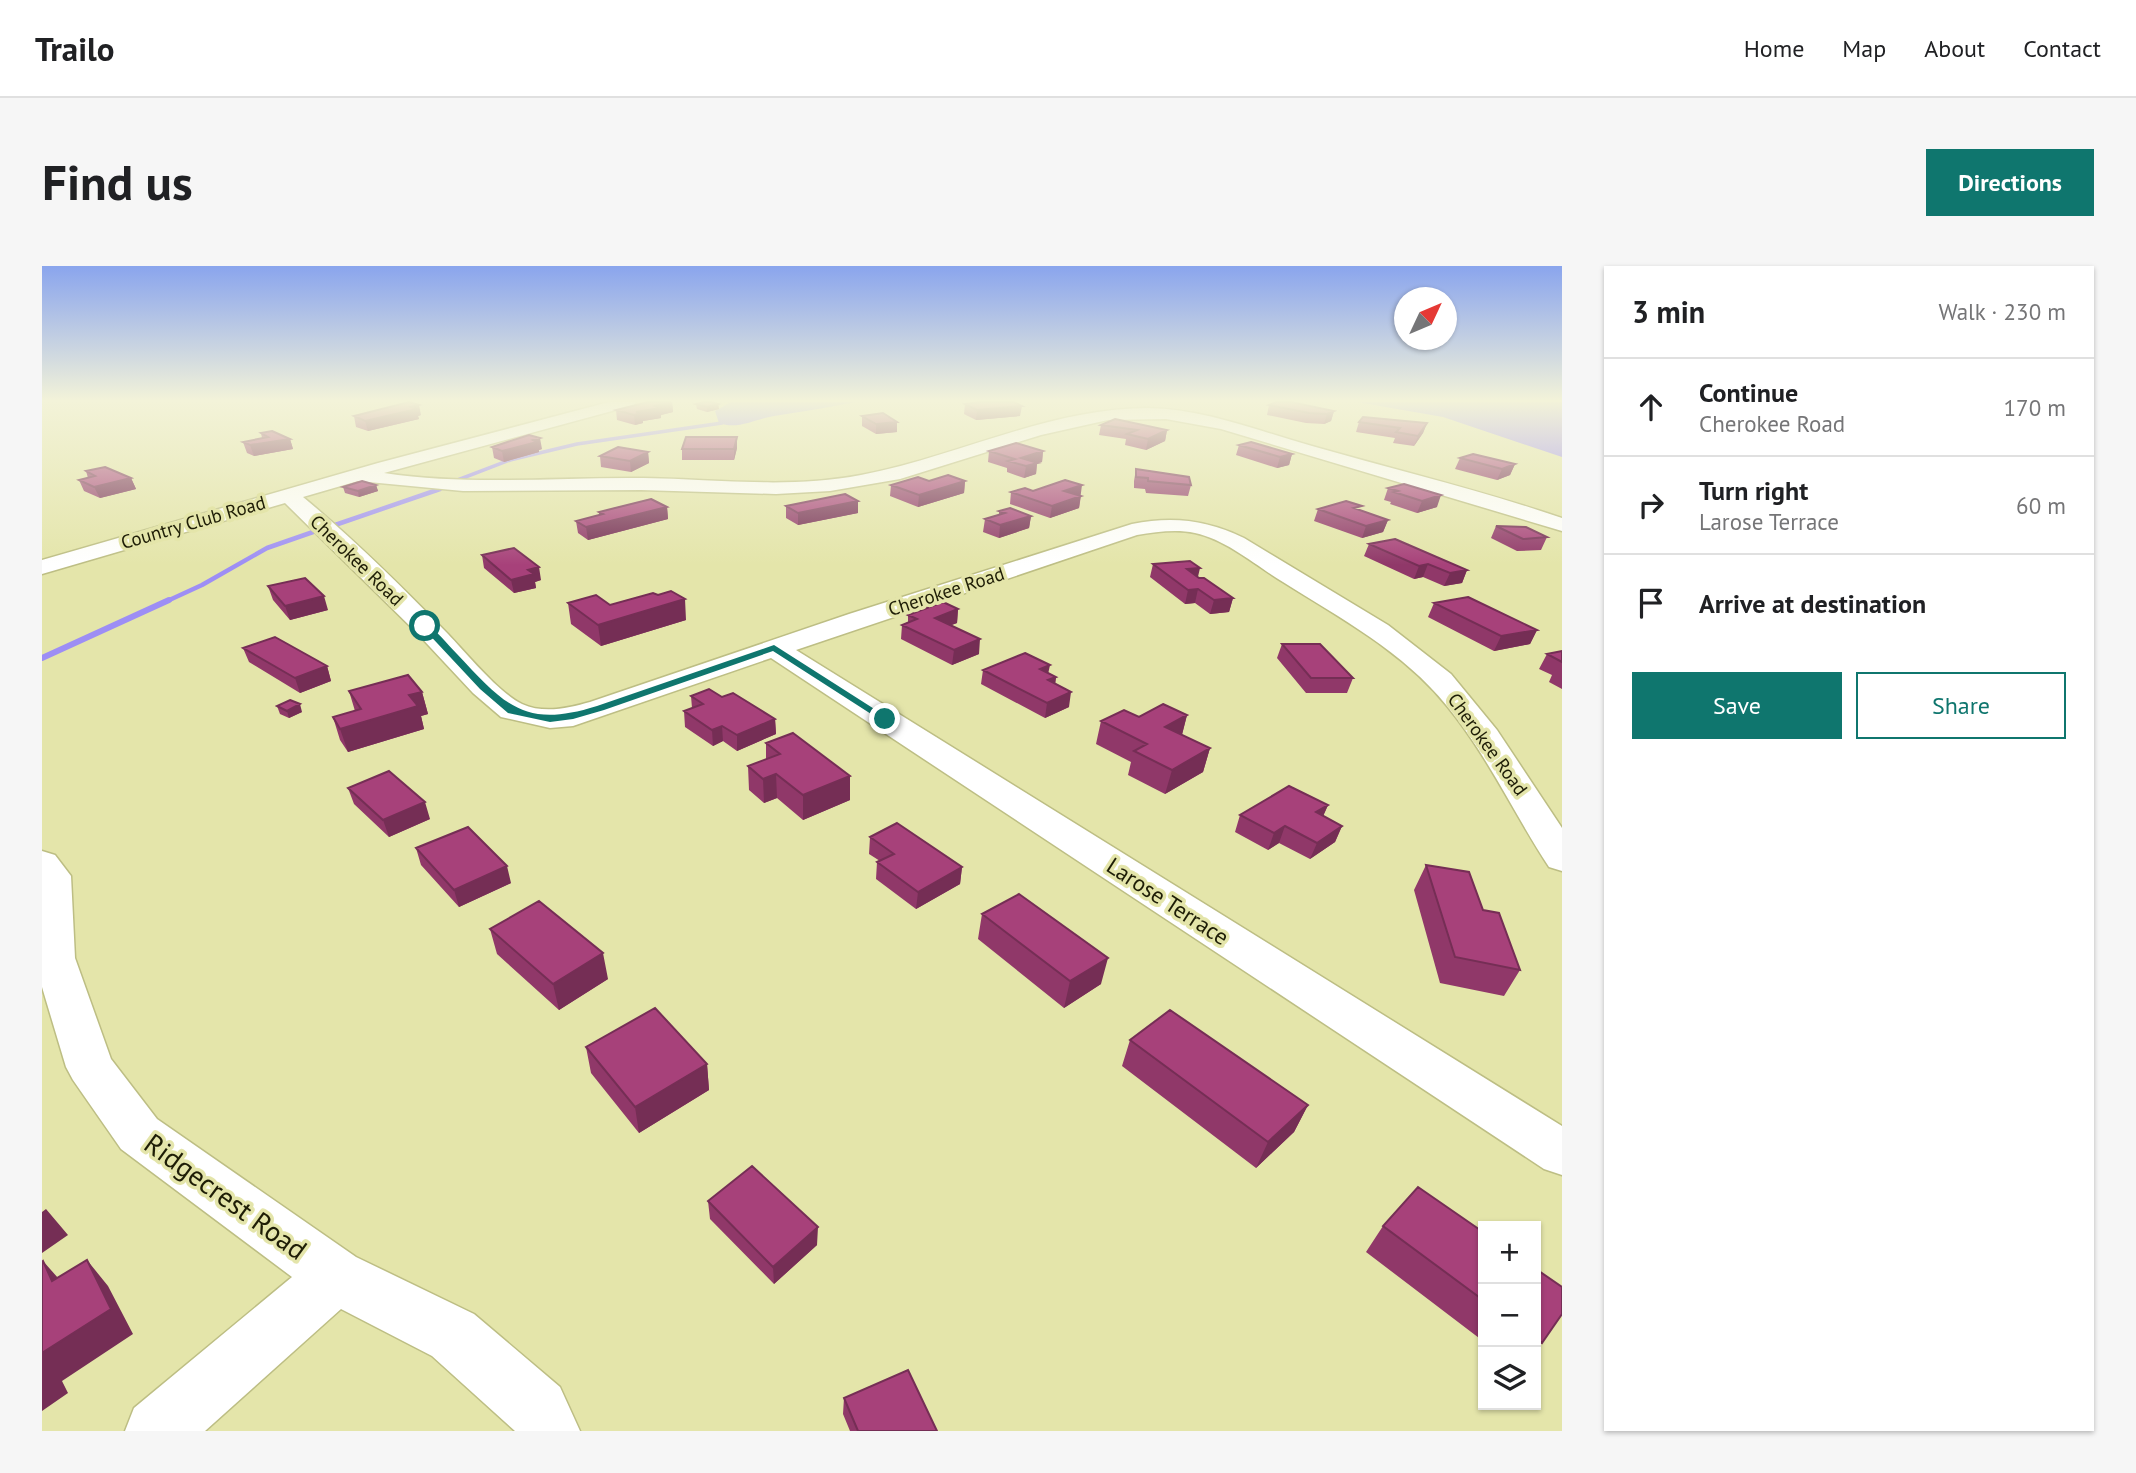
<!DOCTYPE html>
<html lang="en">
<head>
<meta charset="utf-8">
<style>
	body { margin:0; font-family:"PT Sans",sans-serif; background:#f6f6f6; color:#202124 }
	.controls { position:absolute; right:21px; bottom:21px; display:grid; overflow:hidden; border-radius:0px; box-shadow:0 2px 5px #0004 }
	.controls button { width:63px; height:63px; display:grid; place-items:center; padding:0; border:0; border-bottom:2px solid #e0e0e0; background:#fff; color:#202124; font:35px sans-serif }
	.compass { position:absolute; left:1352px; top:21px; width:63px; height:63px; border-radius:50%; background:#fff; box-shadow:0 2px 5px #0004; rotate:46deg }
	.stop { position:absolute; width:21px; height:21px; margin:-16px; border:5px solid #0f766e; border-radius:50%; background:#fff }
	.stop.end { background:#0f766e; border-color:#fff; box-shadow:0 2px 7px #0008 }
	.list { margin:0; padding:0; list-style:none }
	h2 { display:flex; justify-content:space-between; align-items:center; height:91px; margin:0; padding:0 28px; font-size:30px }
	h2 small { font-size:23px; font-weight:400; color:#757577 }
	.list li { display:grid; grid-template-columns:46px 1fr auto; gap:21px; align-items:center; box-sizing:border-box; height:98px; padding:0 28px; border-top:2px solid #e0e0e0 }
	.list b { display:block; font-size:26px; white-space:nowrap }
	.list p { margin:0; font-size:23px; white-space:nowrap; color:#757577 }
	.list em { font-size:23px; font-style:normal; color:#757577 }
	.actions { display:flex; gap:14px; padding:21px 28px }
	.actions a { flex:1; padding:16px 0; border:2px solid #0f766e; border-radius:0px; text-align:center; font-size:24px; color:#0f766e }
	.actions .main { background:#0f766e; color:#fff }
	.icon { flex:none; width:38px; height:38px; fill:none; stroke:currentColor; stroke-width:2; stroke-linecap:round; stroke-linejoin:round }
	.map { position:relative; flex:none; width:1520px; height:1165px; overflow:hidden; border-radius:0px }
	header { display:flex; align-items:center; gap:42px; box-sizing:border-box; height:98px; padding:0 35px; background:#fff; border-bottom:2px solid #e0e0e0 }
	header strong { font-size:33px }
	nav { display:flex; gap:38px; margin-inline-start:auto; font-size:24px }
	.intro { display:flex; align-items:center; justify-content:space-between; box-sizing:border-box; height:168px; padding:0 42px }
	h1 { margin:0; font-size:49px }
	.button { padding:18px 32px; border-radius:0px; background:#0f766e; color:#fff; font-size:24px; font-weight:700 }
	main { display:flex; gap:42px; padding:0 42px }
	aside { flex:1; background:#fff; border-radius:0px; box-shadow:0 2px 5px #0004 }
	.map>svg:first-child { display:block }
	.water { fill:#9d8ef5 }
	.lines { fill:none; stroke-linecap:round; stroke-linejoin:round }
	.stream-far2 { stroke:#9d8ef5; stroke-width:3.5 }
	.stream-far1 { stroke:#9d8ef5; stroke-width:4.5 }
	.stream { stroke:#9d8ef5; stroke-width:6 }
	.minor-casing { stroke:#bdbe84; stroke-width:3 }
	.minor { fill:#fff; fill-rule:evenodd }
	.wall { fill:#903869 }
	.shaded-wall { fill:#752e55 }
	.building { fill:#a7417a; stroke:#752e55; stroke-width:2 }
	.route { fill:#0f766e }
	.labels { text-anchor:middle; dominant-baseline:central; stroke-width:7; stroke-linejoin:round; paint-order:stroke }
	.far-street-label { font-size:19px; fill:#1e1d06; stroke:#e4e5aa }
	.street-label { font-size:23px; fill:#1e1d06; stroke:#e4e5aa }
	.near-street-label { font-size:28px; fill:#1e1d06; stroke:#e4e5aa }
</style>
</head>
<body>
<header>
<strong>Trailo</strong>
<nav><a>Home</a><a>Map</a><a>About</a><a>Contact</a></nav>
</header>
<div class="intro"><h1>Find us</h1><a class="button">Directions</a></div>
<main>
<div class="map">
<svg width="1520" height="1165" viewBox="0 0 1520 1165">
	<rect width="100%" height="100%" fill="#e4e5aa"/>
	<path class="water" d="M689 136H814C787 141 759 146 732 150 713 153 696 164 677 157L673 145Z
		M1315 136H1520V191L1401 151Z"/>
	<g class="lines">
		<path class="stream-far2" d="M413 215 468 194 535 178 680 157
			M393 225 398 223"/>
		<path class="stream-far1" d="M293 259 398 223
			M123 336 160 319 225 282 271 266"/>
		<path class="stream" d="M0 392 127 334"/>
		<defs>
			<path id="minor" d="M567 136H594L592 139 342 207C428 220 515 211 601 212 673 213 747 223 819 209 915 191 1007 142 1106 142 1163 143 1216 165 1270 180 1354 204 1438 224 1520 252V265L1179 163 1124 153 1066 154 999 169 858 213 788 225 734 228 599 224 421 225 316 215 261 231C312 273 360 321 406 368 424 387 457 427 480 438 502 448 527 442 548 436L807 348 1090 258C1131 250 1165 254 1202 272L1346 359 1409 408 1455 464 1520 562V605L1507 601C1472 548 1446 490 1405 440 1362 386 1298 352 1241 316 1213 299 1185 274 1153 267 1134 263 1114 266 1095 269L754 384 1520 860V909L1502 903 729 392 531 460 508 462 459 451 431 427 374 366 243 237 0 308V294L336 197Z
				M0 585 13 589 29 610 33 692 69 793 115 853 314 991 432 1048 518 1121 538 1165H473L390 1090 299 1043 163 1165H83L92 1142 250 1011 79 883 31 814 24 801 0 721Z"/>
		</defs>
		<use href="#minor" class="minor-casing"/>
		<use href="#minor" class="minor"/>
	</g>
	<path class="wall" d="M630 136 631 146 619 149V152L601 155V157L593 159 575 154 574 144Z
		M654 138H676L677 143 665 146 655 143Z
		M923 138 978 150 934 154 922 148Z
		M1227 139 1292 145 1289 155 1282 158 1264 157 1225 149Z
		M379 149 376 150 377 153 326 165 314 161 312 150Z
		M820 150 855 156V166L834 168 820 160Z
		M1317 156 1385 157 1381 167 1372 180 1351 177 1353 172 1314 166Z
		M1059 159 1125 164 1123 175 1104 184 1083 179 1084 173 1057 169Z
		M219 167 248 173 251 183 212 190 205 187 201 176 220 172Z
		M1197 179 1250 188 1247 199 1235 202 1194 189Z
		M450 181 500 183 497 184V186L462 196 452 192Z
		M695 182 692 194H640V183Z
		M947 185H1001L1000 196 995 197 994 208 982 212 965 206V202L946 196Z
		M606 186 607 197 589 206 559 201 558 190Z
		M1418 192 1473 198 1468 209 1455 214 1413 203Z
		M1094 203 1149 219 1146 230 1104 227 1103 223 1092 222V215Z
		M44 205 89 212 94 223 58 232 42 225 37 214 46 212Z
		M887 215H923L922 227 876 241 848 230 849 219Z
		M1362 218 1395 241 1375 247 1348 238 1349 236 1342 234 1346 222Z
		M334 219 336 225 317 231 303 227 301 221Z
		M969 226 1038 230H1039L1037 242 1008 252 968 238Z
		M744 240 816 247 756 259 744 252Z
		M625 241 626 253 546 274 536 267 534 255 557 249V246Z
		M1276 243 1319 244 1346 254 1341 266 1320 272 1272 255Z
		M957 245 989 250 987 262 957 272 941 266 943 253 957 249Z
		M1454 260 1505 271 1499 284 1475 285 1449 272Z
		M1327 278 1425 304 1420 317 1402 320 1381 311 1372 313 1322 290Z
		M440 289 499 314 493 316 494 322 472 327 442 302Z
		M1111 298 1156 311 1191 332 1187 346 1168 348 1153 337 1143 338 1108 311Z
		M226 320 286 344 248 354 231 334Z
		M526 337 568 339 644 354 559 380 529 358Z
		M1392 337 1495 364 1488 378 1452 385 1386 351Z
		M916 343 915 357 909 359 937 388 910 399 859 373 860 359 866 356V349Z
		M1240 378 1311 412 1305 427H1264L1235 392Z
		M201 382 285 400 289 415 258 427 207 396Z
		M1520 385V423L1507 416 1510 409 1497 403 1505 388Z
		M941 404 1007 407 1014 411 1013 418 1027 441 1003 452 939 418Z
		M307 425 380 426 386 448 379 450 382 463 306 486 298 474 291 451 313 445Z
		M649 430 680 431 733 453 734 468 695 485 681 475 671 480 643 461 642 445 650 442Z
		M235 440 260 446 247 452 238 448Z
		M1145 449 1140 469 1168 482 1161 506 1123 528 1086 509 1089 496 1054 478 1059 455 1097 451Z
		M724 477 808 534 761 554 735 532 722 537 707 524 706 500 724 494Z
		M306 522 388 553 347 571 312 538Z
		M1286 539 1281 550 1300 560 1293 576 1268 593 1237 577 1226 584 1193 566 1198 549Z
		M828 571 920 601 918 618 874 643 834 613 835 596 838 595 827 588Z
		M374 582 469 617 417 641 379 599Z
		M1384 599 1441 644 1478 704 1462 730 1398 717 1372 624Z
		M940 648 1059 718 1022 742 936 673Z
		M448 663 566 713 517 744 455 688Z
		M1088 774 1266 839 1252 866 1214 902 1080 800Z
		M544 781 665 798 667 824 597 867 549 807Z
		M666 935 775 979 732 1018 668 953Z
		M1341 960 1441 966V1075L1324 986Z
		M1494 1003 1500 1077 1494 1083Z
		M802 1132 895 1165H808L801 1148Z"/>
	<path class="shaded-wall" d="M630 136 631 146 619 149V152L601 155V157L593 159 592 149 594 146Z
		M676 138 677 143 665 146V141Z
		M377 139 379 149 376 150 377 153 326 165 323 155Z
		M980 140 978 150 934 154 935 144Z
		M1292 145 1289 155 1282 158 1285 148Z
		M855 156V166L834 168V158Z
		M1385 157 1381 167 1372 180 1376 170Z
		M1125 164 1123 175 1104 184 1106 173Z
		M695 171V182L692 194V183Z
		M498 172 500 183 497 184V186L462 196 460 185Z
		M248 173 251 183 212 190 208 179Z
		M1001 185 1000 196 995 197 994 208 982 212 984 200 979 192Z
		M606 186 607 197 589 206 588 195Z
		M1250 188 1247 199 1235 202 1238 191Z
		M1473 198 1468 209 1455 214 1460 203Z
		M89 212 94 223 58 232 52 221Z
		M923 215 922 227 876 241 877 229Z
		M334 219 336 225 317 231 316 225Z
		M1040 219 1037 242 1008 252 1010 240 1022 225Z
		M1399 229 1395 241 1375 247 1380 235Z
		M816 235V247L756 259V247Z
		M625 241 626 253 546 274 544 261Z
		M989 250 987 262 957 272 958 259Z
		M1346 254 1341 266 1320 272 1324 260Z
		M1386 298 1381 311 1372 313 1377 300Z
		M497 301 499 314 493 316 494 322 472 327 469 314 486 304Z
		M1158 302 1155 315 1145 303Z
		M1425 304 1420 317 1402 320 1408 307Z
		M1156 323 1153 337 1143 338 1146 324Z
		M282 330 286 344 248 354 243 340Z
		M1191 332 1187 346 1168 348 1172 334Z
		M643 333 644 354 559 380 556 359Z
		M916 343 915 357 892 366 893 352Z
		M1495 364 1488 378 1452 385 1459 370Z
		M938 373 937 388 910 399 912 384Z
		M1008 399 1005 413 998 403Z
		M285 400 289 415 258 427 253 412Z
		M1014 411 1012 426 1006 414Z
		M380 426 386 448 379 450 382 463 306 486 298 463 367 429Z
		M1029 426 1027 441 1003 452 1005 437Z
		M258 438 260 446 247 452 245 445Z
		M1145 449 1139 472 1123 461Z
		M733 453 734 468 695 485V469Z
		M680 460 681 475 671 480 670 464Z
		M1168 482 1161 506 1123 528 1130 504Z
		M734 508 735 532 722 537 721 513Z
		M808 510V534L761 554V529Z
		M383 536 388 553 347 571 341 554Z
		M1286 539 1279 555 1274 546Z
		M1243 560 1237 577 1226 584 1232 567Z
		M1300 560 1293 576 1268 593 1275 577Z
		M465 600 469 617 417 641 412 624Z
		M920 601 918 618 874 643 876 626Z
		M561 687 566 713 517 744 511 718Z
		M1066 692 1059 718 1022 742 1028 715Z
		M665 798 667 824 597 867 593 841Z
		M1266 839 1252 866 1214 902 1226 876Z
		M4 943 26 969 0 987V946Z
		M776 961 775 979 732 1018 731 1001Z
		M45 994 66 1020 91 1068 20 1115 26 1127 0 1145V1087Z
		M1 995 24 1021 10 1015Z"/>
	<path class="building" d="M367 136 377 139 369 141 375 143 323 155 312 150Z
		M606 136H629L613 140 618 142 594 146 600 147 592 149 574 144Z
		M662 136H669L676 138 665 141 654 138Z
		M938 136H972L980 140 935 144 923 138Z
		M1234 136H1249L1292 145 1285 148 1267 147 1227 139Z
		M841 147 855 156 834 158 820 150Z
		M1321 151 1385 157 1376 170 1354 166 1358 162 1317 156Z
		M1073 153 1125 164 1106 173 1085 168 1095 164 1059 159Z
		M230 165 248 173 208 179 201 176 226 171 219 167Z
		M487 169 498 172 491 174 495 176 460 185 450 181Z
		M644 171H695L692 183H640Z
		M1209 176 1250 188 1238 191 1197 179Z
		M974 177 1001 185 979 192 996 197 984 200 966 195 973 193 947 185Z
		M576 181 606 186 588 195 558 190Z
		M1431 188 1473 198 1460 203 1418 192Z
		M63 201 89 212 52 221 37 214 53 210 44 205Z
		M1094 203 1147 211 1149 219 1106 215V212L1094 211Z
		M906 209 923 215 877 229 849 219 876 211 887 215Z
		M1023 214 1040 219 1022 225 1039 230 1010 240 969 226 983 222 991 225Z
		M320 215 334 219 316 225 301 221Z
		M1362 218 1399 229 1380 235 1352 226 1356 225 1346 222Z
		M803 228 816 235 756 247 744 240Z
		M609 233 625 241 544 261 534 255 561 248 557 246Z
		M1304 235 1320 240 1312 242 1346 254 1324 260 1276 243Z
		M968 242 989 250 958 259 943 253 963 247 957 245Z
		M1454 260 1484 261 1505 271 1481 273Z
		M1353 273 1425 304 1408 307 1386 298 1377 300 1327 278Z
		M472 282 497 301 486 304 492 308 469 314 440 289Z
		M1148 295 1158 302 1145 303 1157 312H1162L1191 332 1172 334 1156 323 1146 324 1111 298Z
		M263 312 282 330 243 340 226 320Z
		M629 325 643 333 556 359 526 337 554 329 568 339 611 327 616 329Z
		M1426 331 1495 364 1459 370 1392 337Z
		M901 336 916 343 893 352 938 373 912 384 860 359 875 353 866 349Z
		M233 371 285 400 253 412 201 382Z
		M1240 378H1278L1311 412H1269Z
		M1520 385V396L1505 388Z
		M983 387 1008 399 998 403 1014 411 1006 414 1029 426 1005 437 941 404Z
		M366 409 380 426 367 429 376 440 298 463 291 451 319 443 307 425Z
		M667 423 680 431 691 427 733 453 695 469 680 460 670 464 642 445 661 438 649 430Z
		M248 434 258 438 245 445 235 440Z
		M1121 438 1145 449 1123 461 1168 482 1130 504 1092 485 1105 478 1059 455 1082 444 1097 451Z
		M751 467 808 510 761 529 734 508 721 513 706 500 738 488 724 477Z
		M347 505 383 536 341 554 306 522Z
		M1247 520 1286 539 1274 546 1300 560 1275 577 1243 560 1232 567 1198 549Z
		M855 557 920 601 876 626 835 596 852 588 828 571Z
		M426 561 465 600 412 624 374 582Z
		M1384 599 1427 606 1441 644 1457 647 1478 704 1413 691Z
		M977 628 1066 692 1028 715 940 648Z
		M497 635 561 687 511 718 448 663Z
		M613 742 665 798 593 841 544 781Z
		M1128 744 1266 839 1226 876 1088 774Z
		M710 900 776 961 731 1001 666 935Z
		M1376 921 1441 966V1034L1341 960Z
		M45 994 69 1043 0 1087V996L1 995 10 1015Z
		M1494 1003 1520 1021V1048L1500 1077 1494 1072Z
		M866 1104 895 1165H816L802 1132Z"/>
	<linearGradient id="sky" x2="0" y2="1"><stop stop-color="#8aa5ed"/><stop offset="0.45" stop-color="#f3f3d9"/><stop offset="1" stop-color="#f3f3d9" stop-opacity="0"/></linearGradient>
	<rect width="1520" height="299" fill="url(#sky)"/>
	<path class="route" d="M383 358C395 364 405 378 415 388 463 439 482 463 555 440L732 379 848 453 840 455 731 385 562 444 531 453 508 456 466 447 438 423 381 362Z"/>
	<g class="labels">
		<g class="far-street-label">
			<text transform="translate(151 256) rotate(-16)">Country Club Road</text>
			<text transform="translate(315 294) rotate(44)">Cherokee Road</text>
			<text transform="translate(904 325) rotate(-18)">Cherokee Road</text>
			<text transform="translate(1446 478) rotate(54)">Cherokee Road</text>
		</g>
		<g class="street-label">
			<text transform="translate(1126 635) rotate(33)">Larose Terrace</text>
		</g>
		<g class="near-street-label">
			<text transform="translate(184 930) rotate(36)">Ridgecrest Road</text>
		</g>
	</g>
</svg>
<div class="controls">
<button>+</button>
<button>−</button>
<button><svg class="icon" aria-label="layers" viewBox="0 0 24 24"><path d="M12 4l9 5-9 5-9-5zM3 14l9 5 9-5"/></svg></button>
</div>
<svg class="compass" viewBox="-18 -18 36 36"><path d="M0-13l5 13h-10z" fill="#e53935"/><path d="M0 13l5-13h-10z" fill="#757577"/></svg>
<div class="stop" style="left:383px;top:360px"></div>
<div class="stop end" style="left:843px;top:453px"></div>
</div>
<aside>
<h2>3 min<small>Walk · 230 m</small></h2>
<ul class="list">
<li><svg class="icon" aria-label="ahead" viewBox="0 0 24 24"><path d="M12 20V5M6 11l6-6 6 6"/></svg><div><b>Continue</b><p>Cherokee Road</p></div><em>170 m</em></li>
<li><svg class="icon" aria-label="right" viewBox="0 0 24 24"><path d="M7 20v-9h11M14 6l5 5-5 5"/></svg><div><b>Turn right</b><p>Larose Terrace</p></div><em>60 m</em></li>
<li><svg class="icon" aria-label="arrive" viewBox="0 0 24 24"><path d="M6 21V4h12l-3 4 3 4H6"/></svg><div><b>Arrive at destination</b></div></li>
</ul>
<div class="actions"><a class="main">Save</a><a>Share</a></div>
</aside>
</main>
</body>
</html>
